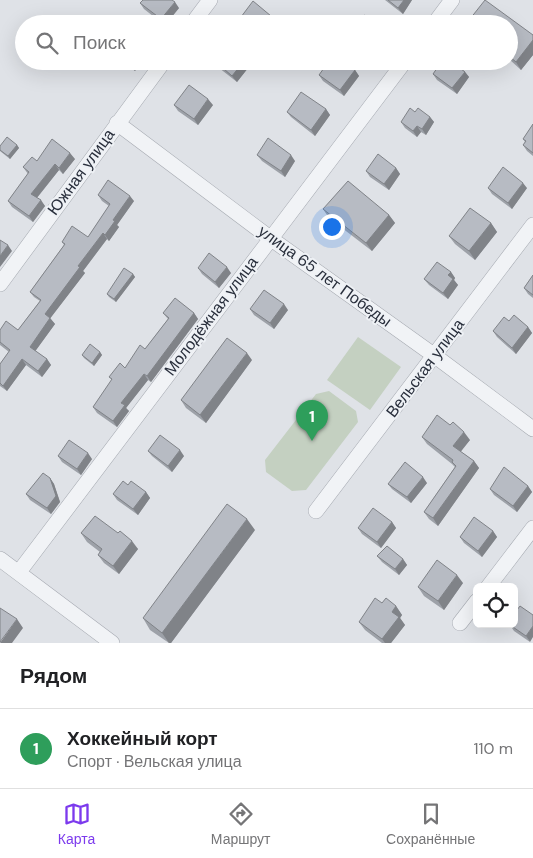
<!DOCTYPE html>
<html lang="ru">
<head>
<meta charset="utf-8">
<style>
	body { margin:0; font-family:"DM Sans",sans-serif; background:#f6f6f6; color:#202124 }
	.controls { position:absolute; right:15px; bottom:15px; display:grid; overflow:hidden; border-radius:8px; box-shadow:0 5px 20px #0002 }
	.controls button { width:45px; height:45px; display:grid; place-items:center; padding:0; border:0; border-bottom:1px solid #e0e0e0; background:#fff; color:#202124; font:25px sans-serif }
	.you { position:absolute; left:331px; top:226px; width:18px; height:18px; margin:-12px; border:4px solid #fff; border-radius:50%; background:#1a73e8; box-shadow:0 0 0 8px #1a73e833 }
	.badge { display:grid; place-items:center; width:32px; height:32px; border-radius:50%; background:#7c3aed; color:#fff; font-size:16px; font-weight:700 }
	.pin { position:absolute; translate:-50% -41px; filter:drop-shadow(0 1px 2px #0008) }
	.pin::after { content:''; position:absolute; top:26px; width:18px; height:15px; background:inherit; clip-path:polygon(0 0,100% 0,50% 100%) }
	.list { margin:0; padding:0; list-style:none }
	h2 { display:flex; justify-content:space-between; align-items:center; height:65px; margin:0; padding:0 20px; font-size:21px }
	h2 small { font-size:16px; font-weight:400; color:#757577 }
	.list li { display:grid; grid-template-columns:32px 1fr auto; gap:15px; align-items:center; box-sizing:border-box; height:80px; padding:0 20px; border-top:1px solid #e0e0e0 }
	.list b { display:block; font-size:19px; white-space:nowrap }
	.list p { margin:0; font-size:16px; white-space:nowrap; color:#757577 }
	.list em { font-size:16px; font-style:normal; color:#757577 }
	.icon { flex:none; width:28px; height:28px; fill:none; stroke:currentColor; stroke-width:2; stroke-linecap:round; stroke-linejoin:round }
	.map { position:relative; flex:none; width:533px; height:643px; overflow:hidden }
	.search { position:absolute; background:#fff; box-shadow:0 5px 20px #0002; left:15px; right:15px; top:15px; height:55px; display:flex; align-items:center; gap:12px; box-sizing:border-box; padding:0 18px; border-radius:28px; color:#757577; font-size:19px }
	.sheet { height:145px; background:#fff }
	nav { display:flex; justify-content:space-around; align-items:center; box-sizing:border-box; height:70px; border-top:1px solid #e0e0e0; background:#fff; font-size:14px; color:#757577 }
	nav a { display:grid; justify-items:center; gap:2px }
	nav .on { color:#7c3aed }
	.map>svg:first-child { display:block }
	.green { fill:#c4d0c1 }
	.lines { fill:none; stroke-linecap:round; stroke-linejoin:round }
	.street-casing { stroke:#a5a9b0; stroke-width:16 }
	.street { stroke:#f1f3f6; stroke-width:15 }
	.wall { fill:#9da1a8 }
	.shaded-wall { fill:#808388 }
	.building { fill:#b7bbc3; stroke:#808388 }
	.labels { text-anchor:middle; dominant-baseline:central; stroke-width:4; stroke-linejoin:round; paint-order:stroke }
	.street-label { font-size:16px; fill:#292f3c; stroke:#eef1f5 }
</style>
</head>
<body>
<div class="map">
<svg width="533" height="643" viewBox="0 0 533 643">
	<rect width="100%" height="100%" fill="#dfe2e7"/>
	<path class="green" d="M358 337 401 367 370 410 327 380Z
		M329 391 356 411 358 422 306 490 292 491 266 472 265 460 316 394Z"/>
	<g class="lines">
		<defs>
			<path id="street" d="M192 24 210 0
				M434 24 452 0
				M117 123 270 238 435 356 533 429
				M0 284 164 61
				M316 511 533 225
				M0 559 112 643
				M19 572 405 61
				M488 587 533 528
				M460 623 477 601"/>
		</defs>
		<use href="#street" class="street-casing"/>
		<use href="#street" class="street"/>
	</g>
	<path class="wall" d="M385 0H412L403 14Z
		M140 3 179 8 166 24H163L144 9Z
		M271 16 275 22 274 24H246L241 17Z
		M509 24 533 35V55L521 70 509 59Z
		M121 61H141L135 71Z
		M213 61H251L252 63 237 82 214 64Z
		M355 70 359 76 344 96 323 81 319 75Z
		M465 72 469 77 457 94 437 80 433 74Z
		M174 105H213L198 125 178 111Z
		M326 109 330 115 315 136 291 117 287 112Z
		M415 112 430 117 434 122 426 135 421 132 417 137 405 128 401 122Z
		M533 124V156L527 151 523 145 525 142 523 139Z
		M17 145 19 148 10 159 0 151V150Z
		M257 155 295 161 285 177 262 161Z
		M75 159 63 174 59 170 37 198 45 206 33 222 12 207 8 201 28 174 23 167 37 161Z
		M396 168 400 174 389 190 370 177 366 171Z
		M488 188H527L512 209 492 194Z
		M98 195 134 201 117 225 119 227 109 241 107 239 83 271 85 273 50 318 55 324 35 351 47 359 51 365 42 377 26 365 7 391 0 386V364L9 352 0 345V330H18L40 301 34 297 30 292 64 245 62 242 88 237 109 206 102 201Z
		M323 209 389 215 395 223 372 251 329 218Z
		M491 223 497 232 475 260 455 244 449 236Z
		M198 268 231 273 219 288 202 274Z
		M451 272 455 278 454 280 458 285 448 299 429 285 424 279Z
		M133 274 135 277 116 302 109 297 107 294Z
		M533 275V298L528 294 524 288Z
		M250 309 288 310 274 329 254 315Z
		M163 313H194L198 319 151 382 148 380 126 408 129 411 117 427 97 413 93 407 112 380 109 377 125 368 145 349 168 319Z
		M509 321 528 327 532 333 516 354 497 337 493 331Z
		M100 352 102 355 94 366 84 358 82 355Z
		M252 360 206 423 186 408 181 400Z
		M422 437 470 440 460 451 474 461 479 468 438 526 429 519 424 512 455 467 452 464 427 444Z
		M148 451 184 456 172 472 152 456Z
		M58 456 92 459 81 475 62 462Z
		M50 478 54 484 60 502 51 514 30 500 26 494Z
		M427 483 411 503 392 489 388 484Z
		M128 485 146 492 150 498 138 515 117 500 113 494Z
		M528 486 532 492 517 512 494 495 490 489Z
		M392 522 396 528 381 548 362 534 358 528Z
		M255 530 171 643H169L150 630 143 618Z
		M493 531 497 537 482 557 464 543 460 537Z
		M81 533H118L138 549 119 574 104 563 98 555 100 552 87 542Z
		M377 556 403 559 407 565 399 575 382 562Z
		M463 583 444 610 424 596 418 587Z
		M382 603 396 606 402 615 400 618 405 625 391 643H382L365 630 359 622Z
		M514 614 530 642 514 631 510 625 514 624Z"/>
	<path class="shaded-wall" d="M404 0H412L403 14 398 8Z
		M175 2 179 8 166 24H164L161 19Z
		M271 16 275 22 274 24H265Z
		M533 40V55L521 70 516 62Z
		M133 61H141L135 71 131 65Z
		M244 61H251L252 63 237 82 232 76Z
		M355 70 359 76 344 96 340 90Z
		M465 72 469 77 457 94 452 88Z
		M208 99 213 105 198 125 194 119Z
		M326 109 330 115 315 136 311 130Z
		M430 117 434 122 426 135 422 129Z
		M417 126 421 132 417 137 413 131Z
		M17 145 19 148 10 159 8 156Z
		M70 153 75 159 63 174 59 168Z
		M291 155 295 161 285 177 281 171Z
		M55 164 59 170 35 200 31 194Z
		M396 168 400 174 389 190 384 184Z
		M523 183 527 188 512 209 508 203Z
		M130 196 134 201 117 225 119 227 109 241 105 235 113 220Z
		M41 200 45 206 33 222 29 216Z
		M389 215 395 223 372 251 366 243Z
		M491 223 497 232 475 260 469 251Z
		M103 233 107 239 83 271 85 273 49 320 45 314 78 266Z
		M8 245 12 251 0 267V256Z
		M227 267 231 273 219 288 215 282Z
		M451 272 455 278 454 280 458 285 448 299 443 293 448 275Z
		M133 274 135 277 116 302 114 299Z
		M284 304 288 310 274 329 270 323Z
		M194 313 198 319 151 382 147 376Z
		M50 318 55 324 34 353 30 347Z
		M528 327 532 333 516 354 512 348Z
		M100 352 102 355 94 366 92 363Z
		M247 353 252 360 206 423 200 415Z
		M22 359 26 365 7 391 3 386Z
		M47 359 51 365 42 377 38 371Z
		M144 374 148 380 126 408 129 411 117 427 113 421 121 403Z
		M464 432 470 440 459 454 453 446Z
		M180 450 184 456 172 472 168 466Z
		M88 453 92 459 81 475 77 469Z
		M474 461 479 468 438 526 433 518Z
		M423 477 427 483 411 503 407 497Z
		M50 478 54 484 60 502 51 514 47 508Z
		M528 486 532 492 517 512 513 506Z
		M146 492 150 498 138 515 133 509Z
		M247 519 255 530 171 643H169L162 633Z
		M392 522 396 528 381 548 377 542Z
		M493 531 497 537 482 557 478 551Z
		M132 541 138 549 119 574 113 566Z
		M403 559 407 565 399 575 395 569Z
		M457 575 463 583 444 610 438 601Z
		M396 606 402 615 400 618 405 625 391 643H385L382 639 392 612Z
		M17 619 23 628 12 643H0Z
		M533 626V637L530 642 526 636Z"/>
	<path class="building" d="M143 0H172L175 2 161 19 140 3Z
		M388 0H404L398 8Z
		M485 0 533 35V40L516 62 509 56V24H466Z
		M253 1 271 16 265 24H250L241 17Z
		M364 15 378 24H359Z
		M126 61H133L131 65Z
		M215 61H244L232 76Z
		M329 61H344L355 70 340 90 319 75Z
		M442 61H451L465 72 452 88 433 74Z
		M189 85 208 99 194 119 174 105Z
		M301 92 326 109 311 130 287 112Z
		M410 108 415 112 418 108 430 117 422 129 417 126 413 131 401 122Z
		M533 124V153L523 145 526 141 523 139Z
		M7 137 17 145 8 156 0 150V146Z
		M268 138 291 155 281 171 257 155Z
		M52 139 70 153 59 168 55 164 31 194 41 200 29 216 8 201 29 172 23 167 32 157 37 161Z
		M378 154 396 168 384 184 366 171Z
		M503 167 523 183 508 203 488 188Z
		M108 180 130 196 113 220 115 221 105 235 103 233 78 266 80 267 45 314 50 318 30 347 47 359 38 371 22 359 3 386 0 383V364L10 350 0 342V330L6 321 18 330 41 300 30 292 65 244 62 242 72 226 88 237 110 204 98 195Z
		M348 181 389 215 366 243 323 209Z
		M470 208 491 223 469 251 449 236Z
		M0 240 8 245 0 256Z
		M209 253 227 267 215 282 198 268Z
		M437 262 451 272 448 275 453 279 443 293 424 279Z
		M124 268 133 274 114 299 107 294Z
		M533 275V295L524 288Z
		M264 290 284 304 270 323 250 309Z
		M175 298 194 313 147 376 144 374 121 403 125 405 113 421 93 407 112 379 109 377 120 363 125 368 140 345 145 349 169 318 163 313Z
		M514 315 528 327 512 348 493 331 504 317 509 321Z
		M227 338 247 353 200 415 181 400Z
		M90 344 100 352 92 363 82 355Z
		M437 415 450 425 453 422 464 432 453 446 474 461 433 518 424 512 456 466 452 462 453 460 422 437Z
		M160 435 180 450 168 466 148 451Z
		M69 440 88 453 77 469 58 456Z
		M405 462 423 477 407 497 388 484Z
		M504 467 528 486 513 506 490 489Z
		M43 473 50 478 56 496 47 508 26 494Z
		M123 481 128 485 131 481 146 492 133 509 113 494Z
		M227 504 247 519 162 633 143 618Z
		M373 508 392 522 377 542 358 528Z
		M95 516 118 533 120 531 132 541 113 566 98 555 102 549 81 533Z
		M474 517 493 531 478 551 460 537Z
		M387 546 403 559 395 569 377 556Z
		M437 560 457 575 438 601 418 587Z
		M375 598 382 603 386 598 396 606 392 612 399 617 382 639 359 622Z
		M520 606 533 615V626L526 636 510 625 514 624 515 618 514 614Z
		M0 608 17 619 0 642Z"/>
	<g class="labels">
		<g class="street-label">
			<text transform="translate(81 172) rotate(-54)">Южная улица</text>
			<text transform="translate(325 276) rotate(36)">улица 65 лет Победы</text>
			<text transform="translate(211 316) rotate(-53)">Молодёжная улица</text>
			<text transform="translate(425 368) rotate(-53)">Вельская улица</text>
		</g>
	</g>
</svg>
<div class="controls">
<button><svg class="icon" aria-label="locate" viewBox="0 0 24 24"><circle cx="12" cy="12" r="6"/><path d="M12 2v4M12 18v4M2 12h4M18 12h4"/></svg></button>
</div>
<div class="you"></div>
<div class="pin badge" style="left:312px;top:441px;background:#2e9e5b">1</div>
<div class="search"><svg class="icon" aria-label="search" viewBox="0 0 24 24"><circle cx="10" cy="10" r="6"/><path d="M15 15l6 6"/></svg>Поиск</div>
</div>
<section class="sheet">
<h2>Рядом<small></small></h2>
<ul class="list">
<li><span class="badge" style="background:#2e9e5b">1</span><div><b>Хоккейный корт</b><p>Спорт · Вельская улица</p></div><em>110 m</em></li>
</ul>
</section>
<nav>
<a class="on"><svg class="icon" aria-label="map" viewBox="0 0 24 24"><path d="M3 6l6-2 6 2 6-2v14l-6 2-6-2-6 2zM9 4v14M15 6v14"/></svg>Карта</a>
<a><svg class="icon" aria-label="directions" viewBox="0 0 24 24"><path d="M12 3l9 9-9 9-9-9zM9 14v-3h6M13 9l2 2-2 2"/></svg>Маршрут</a>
<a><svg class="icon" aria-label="saved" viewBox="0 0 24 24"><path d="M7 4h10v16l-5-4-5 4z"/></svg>Сохранённые</a>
</nav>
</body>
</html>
